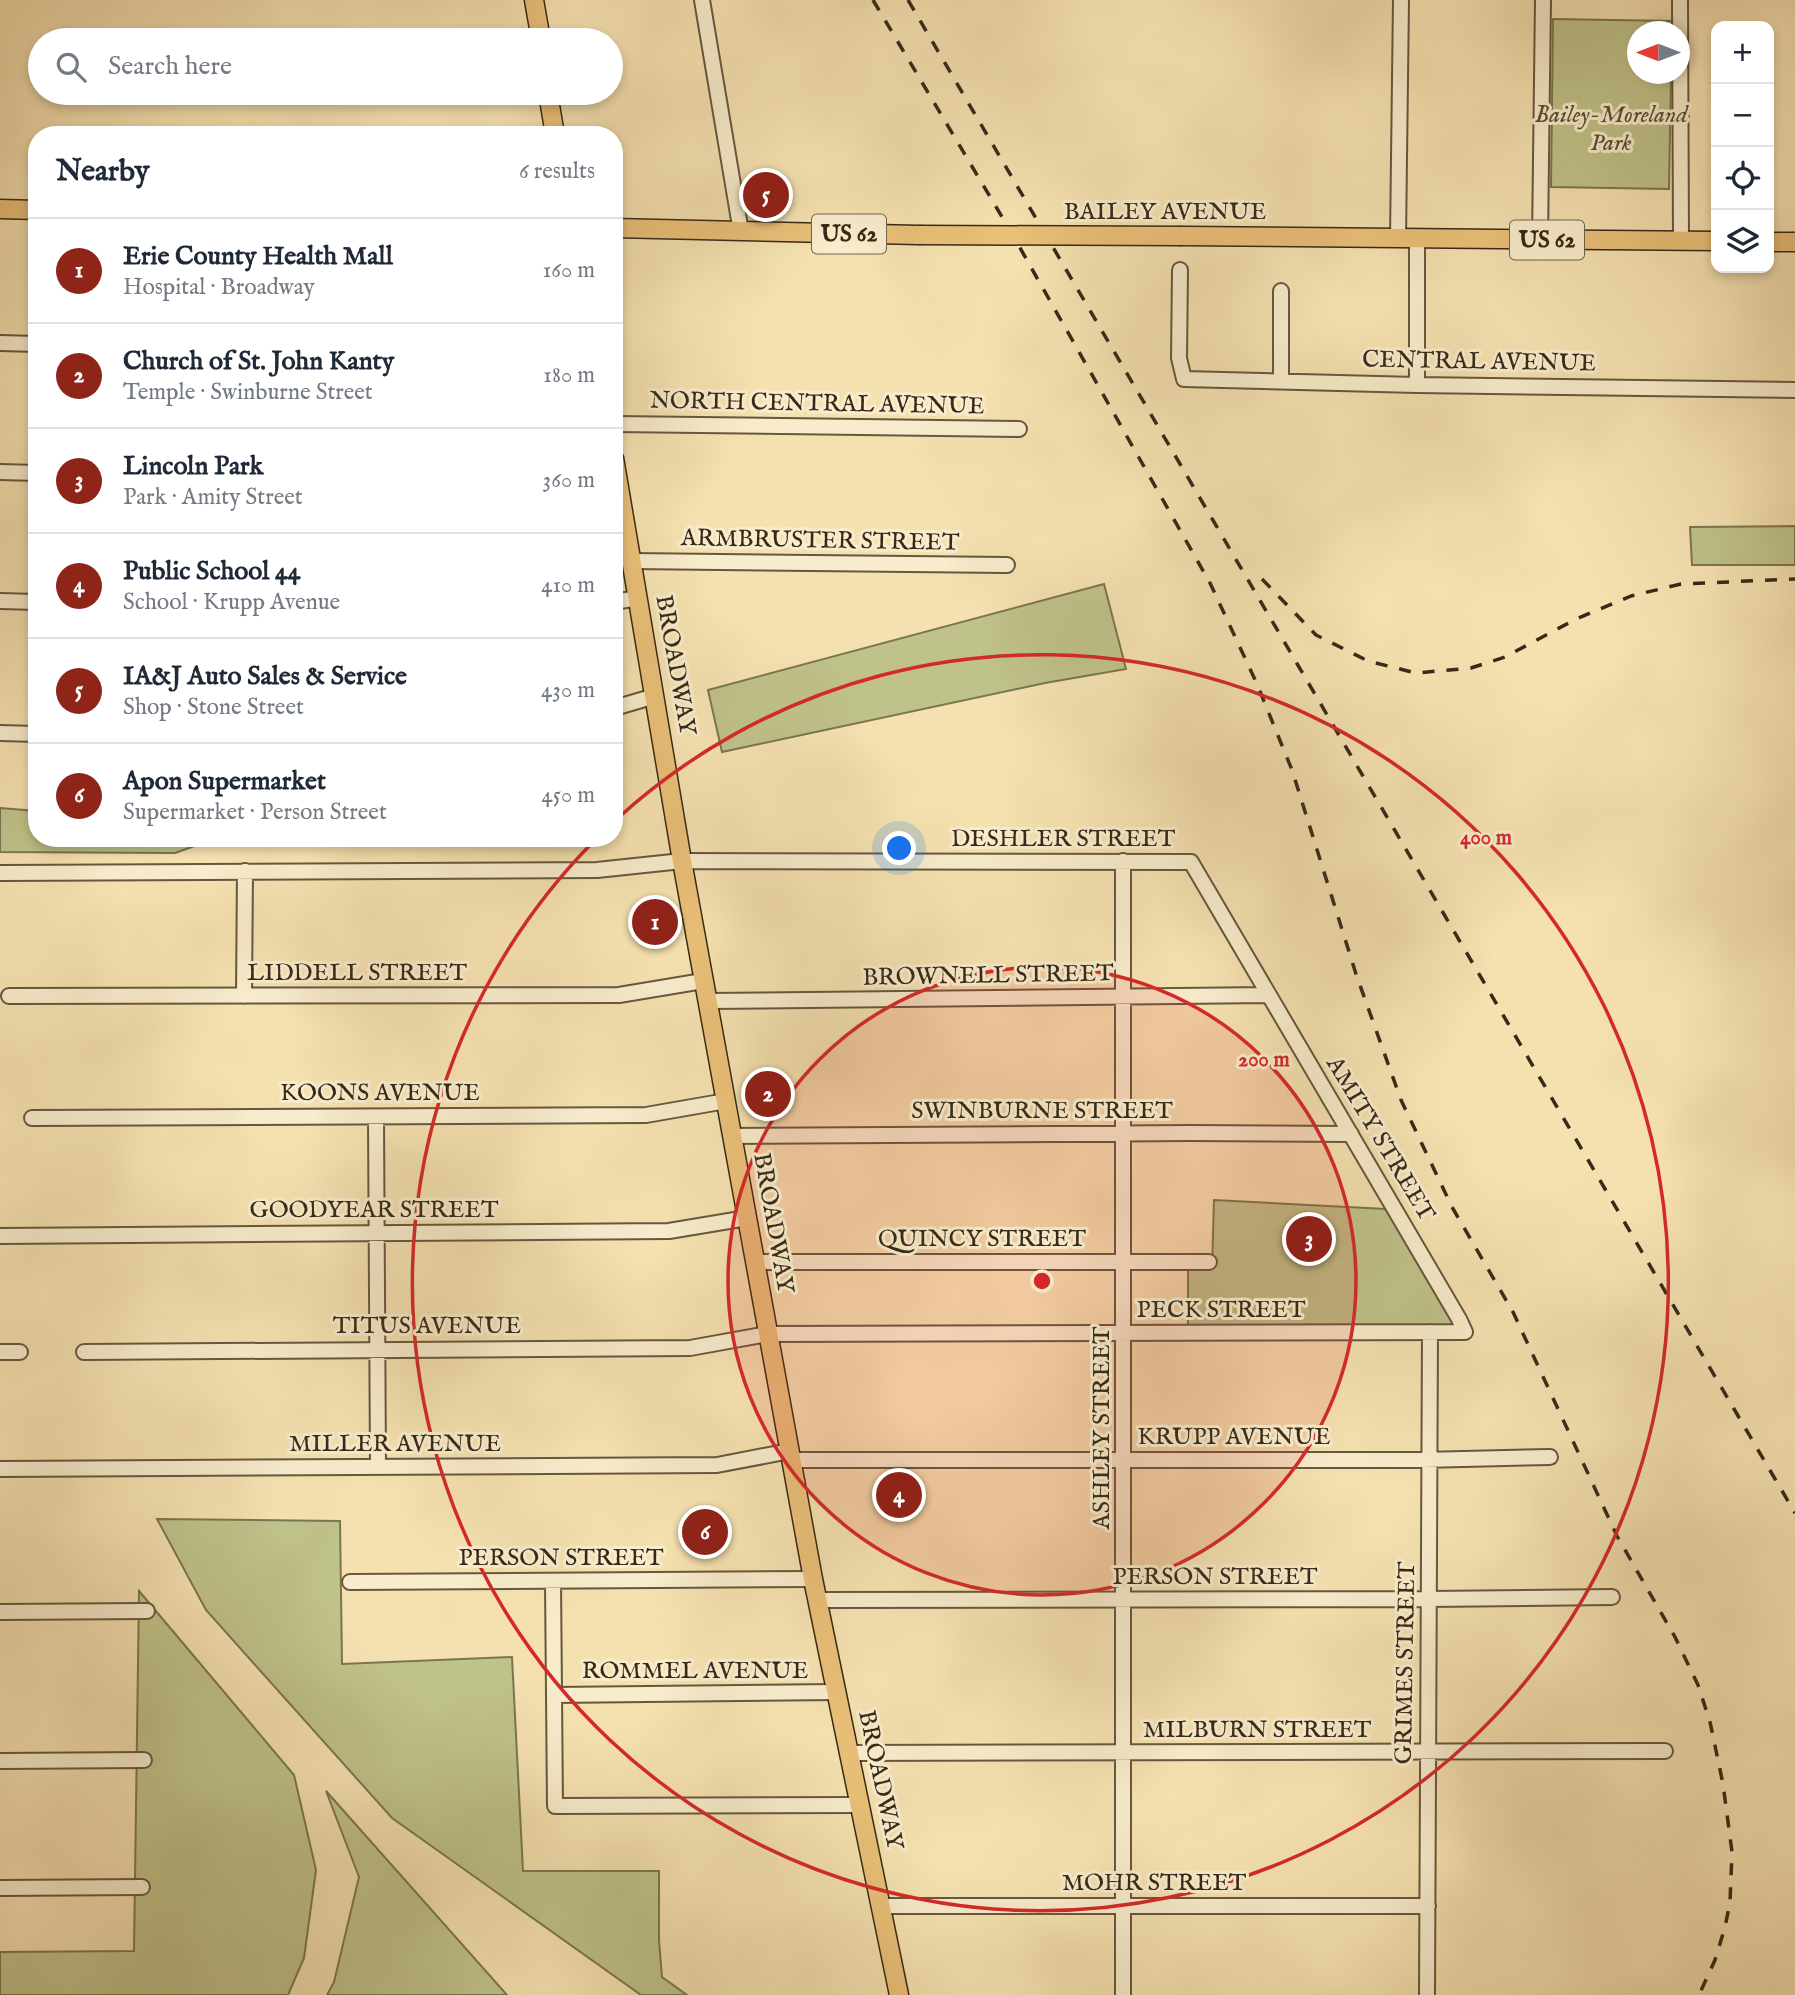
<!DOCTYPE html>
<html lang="en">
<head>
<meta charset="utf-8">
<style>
	body { margin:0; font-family:"IM FELL English",serif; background:#f6f6f7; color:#1f2937 }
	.controls { position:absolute; right:21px; top:21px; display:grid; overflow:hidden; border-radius:14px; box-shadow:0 4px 10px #0003 }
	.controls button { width:63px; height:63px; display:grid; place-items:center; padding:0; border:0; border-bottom:2px solid #e0e1e3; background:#fff; color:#1f2937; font:35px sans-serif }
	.compass { position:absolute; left:1627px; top:21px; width:63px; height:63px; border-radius:50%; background:#fff; box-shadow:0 4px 10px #0003; rotate:270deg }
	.you { position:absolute; left:900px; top:849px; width:24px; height:24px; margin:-18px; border:5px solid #fff; border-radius:50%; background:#1a73e8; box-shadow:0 0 0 10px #1a73e833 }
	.badge { display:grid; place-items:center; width:46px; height:46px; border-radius:50%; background:#8f2418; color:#fff; font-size:23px; font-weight:700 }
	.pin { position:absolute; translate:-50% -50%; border:4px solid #fff; box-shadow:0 2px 7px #0006 }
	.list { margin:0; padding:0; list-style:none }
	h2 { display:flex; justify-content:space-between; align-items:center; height:91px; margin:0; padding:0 28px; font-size:30px }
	h2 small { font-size:23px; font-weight:400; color:#747a83 }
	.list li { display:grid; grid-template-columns:46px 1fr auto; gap:21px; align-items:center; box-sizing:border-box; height:105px; padding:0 28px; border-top:2px solid #e0e1e3 }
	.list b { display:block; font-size:26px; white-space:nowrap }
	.list p { margin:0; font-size:23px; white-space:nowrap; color:#747a83 }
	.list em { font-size:23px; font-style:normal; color:#747a83 }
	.icon { flex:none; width:38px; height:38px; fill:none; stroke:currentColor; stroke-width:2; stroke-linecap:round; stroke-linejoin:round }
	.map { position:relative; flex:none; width:1795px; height:1995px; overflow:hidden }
	.search { position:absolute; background:#fff; box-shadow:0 4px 10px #0003; left:28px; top:28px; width:595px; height:77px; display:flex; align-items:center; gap:18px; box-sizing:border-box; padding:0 24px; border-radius:38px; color:#747a83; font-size:26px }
	.panel { position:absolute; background:#fff; box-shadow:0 4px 10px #0003; left:28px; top:126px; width:595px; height:721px; border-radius:28px }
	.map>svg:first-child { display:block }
	.green { fill:#bfc289; stroke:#7a7650; stroke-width:2 }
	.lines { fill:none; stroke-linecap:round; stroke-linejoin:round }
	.minor-casing { stroke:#66573e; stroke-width:18 }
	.major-casing { stroke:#362918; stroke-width:21 }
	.minor { stroke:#f8eccc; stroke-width:14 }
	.major { stroke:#eac078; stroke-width:18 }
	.rail { stroke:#362918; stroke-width:3.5; stroke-dasharray:12 12; stroke-linecap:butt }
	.major-bridge-casing { stroke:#362918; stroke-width:21; stroke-linecap:butt }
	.major-bridge { stroke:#eac078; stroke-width:18 }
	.ring { fill:none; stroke:#d62828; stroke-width:3.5 }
	.labels { text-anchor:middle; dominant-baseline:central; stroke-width:6; stroke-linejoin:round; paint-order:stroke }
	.shield { fill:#f8eccc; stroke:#70644e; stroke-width:2 }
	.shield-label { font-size:23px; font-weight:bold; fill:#362918 }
	.park-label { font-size:24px; font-style:italic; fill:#584f34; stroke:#f8eccc }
	.street-label { font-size:24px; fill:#362918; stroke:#f8eccc }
	.centre { fill:#d62828; stroke:#f8eccc; stroke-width:3.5 }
	.ring-label { font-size:21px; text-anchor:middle; font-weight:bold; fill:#d62828; stroke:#f8eccc; stroke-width:6; stroke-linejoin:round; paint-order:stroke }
</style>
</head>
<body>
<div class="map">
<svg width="1795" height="1995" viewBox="0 0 1795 1995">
	<rect width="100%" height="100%" fill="#f5e1b0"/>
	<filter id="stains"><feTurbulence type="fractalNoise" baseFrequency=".00286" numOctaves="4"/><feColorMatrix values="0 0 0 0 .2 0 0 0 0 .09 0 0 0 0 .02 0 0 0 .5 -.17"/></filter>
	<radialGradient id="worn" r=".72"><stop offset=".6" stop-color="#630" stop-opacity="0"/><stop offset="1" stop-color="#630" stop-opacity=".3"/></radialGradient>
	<path class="green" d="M1553 19 1672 21V31L1638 32V74H1671L1669 189 1551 187Z
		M1795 526V565H1692L1690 527Z
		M1104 584 1126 669 1045 683 722 752 708 690Z
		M0 808 37 811V838H217L175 853 0 852Z
		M1214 1200 1386 1209 1456 1325H1188V1268L1212 1269Z
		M157 1519 340 1521 342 1664 512 1657 523 1871H659V1940L662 1977 687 1995H641L392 1818 206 1610Z
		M139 1591 294 1775 316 1870 304 1958 288 1995H0V1952L134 1951Z
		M326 1791 507 1995H327L334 1982 359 1877Z"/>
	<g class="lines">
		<defs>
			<path id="minor" d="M702 0 741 232
				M1680 0 1681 241
				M1398 238 1401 0
				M1540 240 1543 0
				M1180 270 1179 358 1184 379 1417 385 1795 390
				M0 343 37 344
				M1281 380V291
				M1417 385V238
				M614 424 1019 429
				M0 472 37 473
				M632 561 1007 565
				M0 601 37 602
				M614 602 638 598
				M614 708 655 696
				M0 733 37 734
				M0 873 597 870 682 861 1191 862 1459 1319 1465 1332 768 1334 690 1348 84 1352
				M9 996 619 995 703 981
				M244 996 245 871
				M707 1001 1268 995
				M376 1117 378 1467
				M32 1118 646 1115 726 1101
				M732 1136 1190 1133 1351 1134
				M0 1236 669 1231 747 1218
				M755 1262H1209
				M0 1352H20
				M792 1460H1422L1550 1457
				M0 1469 717 1465 790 1451
				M553 1581 555 1806 860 1805
				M350 1582 813 1579
				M817 1600 1429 1599 1612 1597
				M0 1612 147 1611
				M554 1695 837 1692
				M849 1753 1665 1751
				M0 1761 144 1760
				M0 1888 142 1887
				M880 1906H1428
				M1123 1995V861
				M1427 1995 1430 1332"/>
			<path id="major" d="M534 0 541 40
				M548 93 555 135
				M0 209 37 210
				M614 228 919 235
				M1182 236 1716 241
				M1769 242H1795
				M614 458 682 861 813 1579 899 1995"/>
		</defs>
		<use href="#minor" class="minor-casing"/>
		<use href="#major" class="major-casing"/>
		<use href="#minor" class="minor"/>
		<use href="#major" class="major"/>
		<path class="rail" d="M873 0 1011 232 1210 583 1257 684 1292 770 1356 974 1401 1100 1452 1207 1513 1312 1617 1536 1675 1637 1698 1685 1710 1722 1723 1784 1732 1852 1730 1902 1725 1927 1715 1960 1699 1995
			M908 0 1795 1513
			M1262 579 1316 635 1368 661 1416 673 1471 668 1505 657 1576 619 1631 596 1681 584 1795 579"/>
		<defs>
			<path id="major-bridge" d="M919 235 1182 236"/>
		</defs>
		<use href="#major-bridge" class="major-bridge-casing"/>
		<use href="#major-bridge" class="major-bridge"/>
	</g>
	<circle cx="1042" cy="1281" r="314" fill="#d62828" fill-opacity=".12"/>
	<g class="ring">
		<circle cx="1042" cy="1281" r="314"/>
		<path d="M618 818A628 628 0 1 1 594 841"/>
	</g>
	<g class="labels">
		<g class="shield">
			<rect x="812" y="214.5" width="74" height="39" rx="5"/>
			<rect x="1510" y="220.5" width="74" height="39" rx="5"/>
		</g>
		<g class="shield-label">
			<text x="849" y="234">US 62</text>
			<text x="1547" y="240">US 62</text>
		</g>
		<g class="park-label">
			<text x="1611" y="115">Bailey-Moreland<tspan x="1611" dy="28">Park</tspan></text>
		</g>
		<g class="street-label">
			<text x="1165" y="212">BAILEY AVENUE</text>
			<text transform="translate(1479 362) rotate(1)">CENTRAL AVENUE</text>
			<text transform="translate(817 404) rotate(1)">NORTH CENTRAL AVENUE</text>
			<text transform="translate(820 541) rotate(1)">ARMBRUSTER STREET</text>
			<text transform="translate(675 665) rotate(80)">BROADWAY</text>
			<text x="1063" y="839">DESHLER STREET</text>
			<text x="357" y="973">LIDDELL STREET</text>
			<text transform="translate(988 976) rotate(-1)">BROWNELL STREET</text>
			<text x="380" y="1093">KOONS AVENUE</text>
			<text x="1042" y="1111">SWINBURNE STREET</text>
			<text transform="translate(1380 1139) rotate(59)">AMITY STREET</text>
			<text x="374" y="1210">GOODYEAR STREET</text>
			<text transform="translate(773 1223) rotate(80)">BROADWAY</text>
			<text x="982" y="1239">QUINCY STREET</text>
			<text x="1221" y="1310">PECK STREET</text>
			<text x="427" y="1326">TITUS AVENUE</text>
			<text transform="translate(1102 1428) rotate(-90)">ASHLEY STREET</text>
			<text x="1234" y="1437">KRUPP AVENUE</text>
			<text x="395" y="1444">MILLER AVENUE</text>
			<text x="561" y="1558">PERSON STREET</text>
			<text x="1215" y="1577">PERSON STREET</text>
			<text transform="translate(1406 1663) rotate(-89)">GRIMES STREET</text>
			<text x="695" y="1671">ROMMEL AVENUE</text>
			<text x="1257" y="1730">MILBURN STREET</text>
			<text transform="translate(880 1780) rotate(78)">BROADWAY</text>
			<text x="1154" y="1883">MOHR STREET</text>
		</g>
	</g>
	<circle cx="1042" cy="1281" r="10" class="centre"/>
	<g class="ring-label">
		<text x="1486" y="844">400 m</text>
		<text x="1264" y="1066">200 m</text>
	</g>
	<rect width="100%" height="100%" filter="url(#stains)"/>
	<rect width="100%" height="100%" fill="url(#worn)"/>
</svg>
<div class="controls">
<button>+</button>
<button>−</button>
<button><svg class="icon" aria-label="locate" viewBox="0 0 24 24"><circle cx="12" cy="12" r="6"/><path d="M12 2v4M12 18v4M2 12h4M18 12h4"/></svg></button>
<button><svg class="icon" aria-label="layers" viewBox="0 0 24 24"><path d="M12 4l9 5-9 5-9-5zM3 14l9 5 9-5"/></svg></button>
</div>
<svg class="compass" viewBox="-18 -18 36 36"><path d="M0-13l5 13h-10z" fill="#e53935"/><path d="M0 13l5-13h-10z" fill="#747a83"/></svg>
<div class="you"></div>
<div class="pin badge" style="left:655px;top:922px">1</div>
<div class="pin badge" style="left:768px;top:1094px">2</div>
<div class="pin badge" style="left:1309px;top:1239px">3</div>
<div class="pin badge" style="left:899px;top:1495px">4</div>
<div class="pin badge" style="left:766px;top:195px">5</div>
<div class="pin badge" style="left:705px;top:1532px">6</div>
<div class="search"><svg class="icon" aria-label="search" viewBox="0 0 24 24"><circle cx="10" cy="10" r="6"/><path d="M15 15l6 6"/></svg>Search here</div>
<section class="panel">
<h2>Nearby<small>6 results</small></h2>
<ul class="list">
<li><span class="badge">1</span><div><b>Erie County Health Mall</b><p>Hospital · Broadway</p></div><em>160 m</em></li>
<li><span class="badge">2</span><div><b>Church of St. John Kanty</b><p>Temple · Swinburne Street</p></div><em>180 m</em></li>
<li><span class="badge">3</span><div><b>Lincoln Park</b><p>Park · Amity Street</p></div><em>360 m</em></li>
<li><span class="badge">4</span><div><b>Public School 44</b><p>School · Krupp Avenue</p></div><em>410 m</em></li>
<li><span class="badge">5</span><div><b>IA&amp;J Auto Sales &amp; Service</b><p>Shop · Stone Street</p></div><em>430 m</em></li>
<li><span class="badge">6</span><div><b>Apon Supermarket</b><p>Supermarket · Person Street</p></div><em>450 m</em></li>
</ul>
</section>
</div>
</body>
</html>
